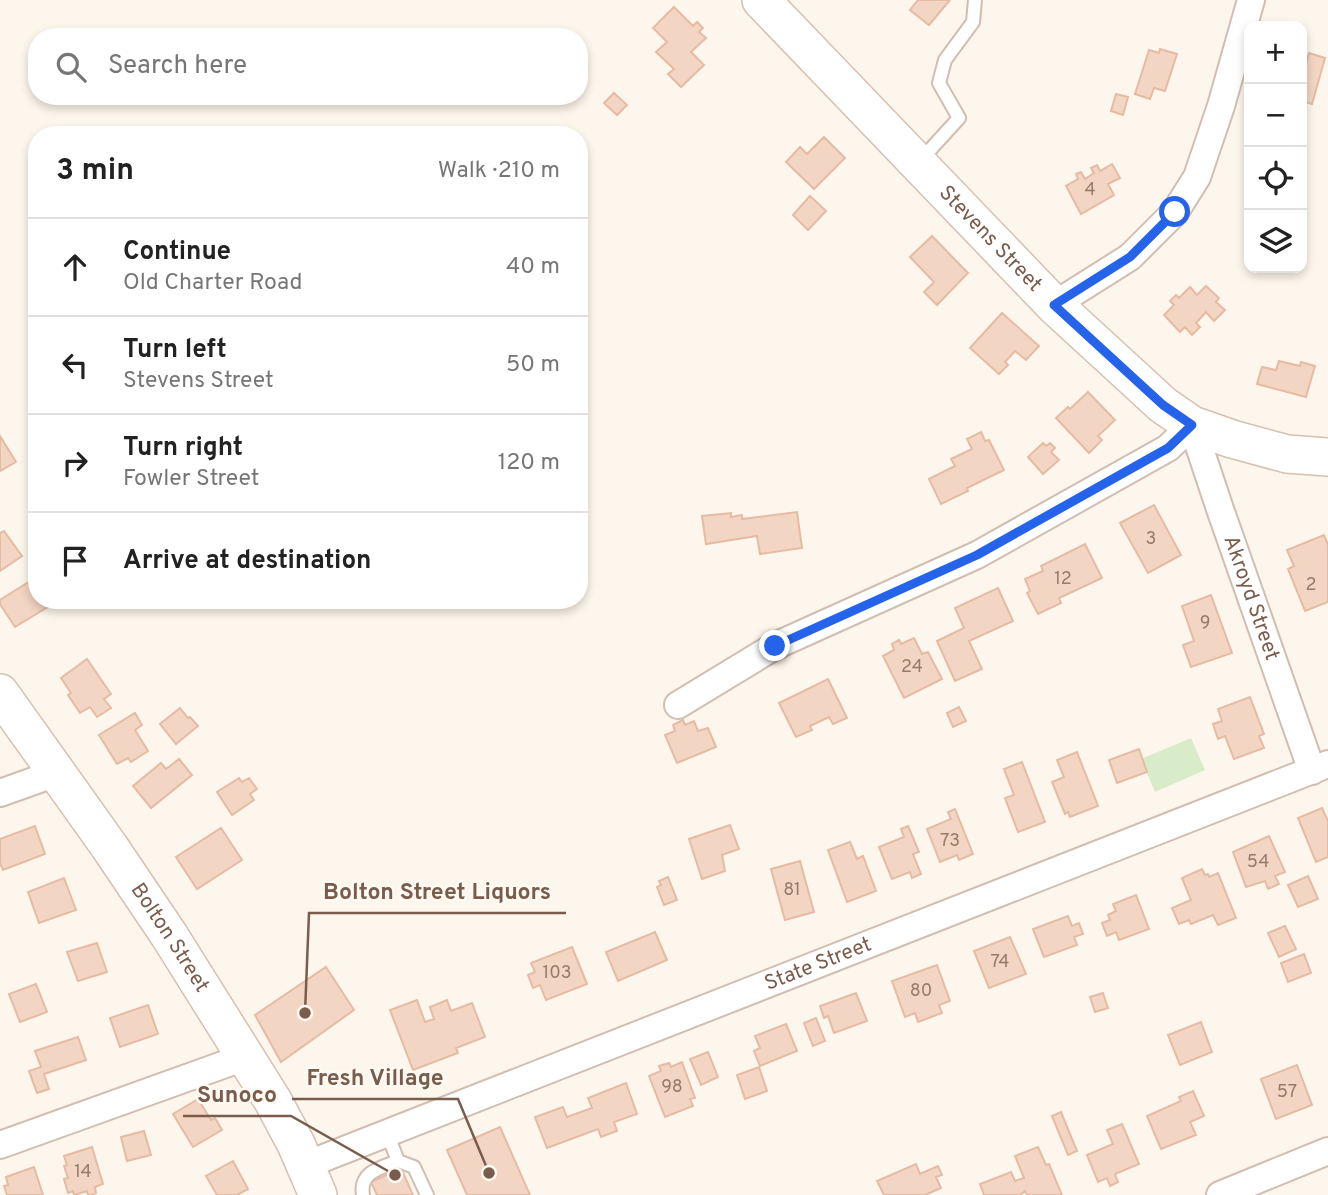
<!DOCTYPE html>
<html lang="en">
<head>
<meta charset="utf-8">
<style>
	body { margin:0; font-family:Overpass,sans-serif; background:#f2f2f2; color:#222 }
	.controls { position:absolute; right:21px; top:21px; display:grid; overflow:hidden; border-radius:14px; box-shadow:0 4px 10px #0003 }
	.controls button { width:63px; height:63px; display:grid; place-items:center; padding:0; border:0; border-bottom:2px solid #e0e0e0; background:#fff; color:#222; font:35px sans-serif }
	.stop { position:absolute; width:21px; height:21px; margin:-16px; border:5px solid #2563eb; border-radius:50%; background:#fff }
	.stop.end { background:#2563eb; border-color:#fff; box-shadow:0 2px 7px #0008 }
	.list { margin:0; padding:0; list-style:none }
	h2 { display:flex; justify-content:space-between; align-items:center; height:91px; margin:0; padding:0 28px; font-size:30px }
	h2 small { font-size:23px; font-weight:400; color:#767676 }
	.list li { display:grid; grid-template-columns:46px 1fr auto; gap:21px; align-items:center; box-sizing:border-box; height:98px; padding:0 28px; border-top:2px solid #e0e0e0 }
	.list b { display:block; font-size:26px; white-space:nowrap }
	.list p { margin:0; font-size:23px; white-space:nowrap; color:#767676 }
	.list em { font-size:23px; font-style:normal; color:#767676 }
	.icon { flex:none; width:38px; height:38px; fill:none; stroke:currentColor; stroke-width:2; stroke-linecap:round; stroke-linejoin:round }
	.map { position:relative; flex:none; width:1328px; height:1195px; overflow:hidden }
	.search { position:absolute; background:#fff; box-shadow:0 4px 10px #0003; left:28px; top:28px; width:560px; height:77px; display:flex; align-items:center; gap:18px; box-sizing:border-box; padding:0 24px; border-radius:28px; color:#767676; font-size:26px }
	.panel { position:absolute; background:#fff; box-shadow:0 4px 10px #0003; left:28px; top:126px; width:560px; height:483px; border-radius:28px }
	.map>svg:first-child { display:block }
	.garden { fill:#d8ecc9 }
	.building { fill:#f3d5c3; stroke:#e6bba3; stroke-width:2 }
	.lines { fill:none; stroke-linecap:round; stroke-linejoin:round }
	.lane-casing { stroke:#d1beb0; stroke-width:16 }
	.street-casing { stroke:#d1beb0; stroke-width:30 }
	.secondary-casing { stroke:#d6c0b0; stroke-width:40 }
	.lane { stroke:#fff; stroke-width:12 }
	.street { stroke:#fff; stroke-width:26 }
	.secondary { stroke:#fff; stroke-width:37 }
	.route { stroke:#2563eb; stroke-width:9 }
	.labels { text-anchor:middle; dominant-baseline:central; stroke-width:5; stroke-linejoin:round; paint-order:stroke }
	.number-label { font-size:18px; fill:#987a6a }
	.street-label { font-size:21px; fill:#7a5c4d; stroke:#fffaf3 }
	.leader { fill:none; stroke:#7a5c4d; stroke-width:2.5 }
	.callout-dot { fill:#7a5c4d; stroke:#fffaf3; stroke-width:2.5 }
	.callout-label { font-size:23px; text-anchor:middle; font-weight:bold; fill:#7a5c4d; stroke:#fffaf3; stroke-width:5; stroke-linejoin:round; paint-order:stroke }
</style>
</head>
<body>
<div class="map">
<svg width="1328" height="1195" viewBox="0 0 1328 1195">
	<rect width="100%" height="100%" fill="#fdf6ec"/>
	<path class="garden" d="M1191 738 1205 770 1155 792 1141 759Z"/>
	<path class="building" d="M918 0H950L929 25 910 10Z
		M674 7 693 26 697 22 703 28 699 32 706 38 691 52 704 65 681 87 668 74 674 69 656 52 667 42 653 28Z
		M1160 49 1177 54 1165 91 1154 88 1150 99 1135 94 1149 50 1159 53Z
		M1309 53 1325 58 1312 104 1302 101V63L1306 65Z
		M614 93 627 105 617 115 604 103Z
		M1116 94 1128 97 1123 115 1111 111Z
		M824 137 845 158 814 189 786 162 800 147 807 154Z
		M1112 164 1120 178 1108 184 1114 195 1081 214 1066 186 1078 179 1076 174 1081 172 1085 179 1094 173 1091 168 1097 165 1100 171Z
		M810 196 826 211 808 230 793 215Z
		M932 236 968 273 937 305 924 292 934 282 910 257Z
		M1206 286 1219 298 1216 302 1225 310 1214 321 1206 312 1196 323 1200 327 1192 335 1185 327 1180 332 1164 315 1174 305 1170 301 1176 295 1179 298 1190 287 1197 295Z
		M1002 313 1039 346 1026 360 1015 351 1005 362 1008 365 999 374 970 348Z
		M1279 361 1300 366 1301 362 1315 366 1306 397 1257 384 1262 367 1276 370Z
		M1088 392 1115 420 1098 436 1102 440 1089 453 1056 418 1068 407 1070 409Z
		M981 432 985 441 989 440 1004 470 967 488 968 491 941 504 929 479 955 466 951 459 972 449 967 439Z
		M0 436 16 462 0 471Z
		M1043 443 1046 446 1050 443 1055 448 1051 452 1059 460 1043 474 1028 457Z
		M1154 505 1181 555 1148 573 1120 523Z
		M797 512 802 548 760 554 757 536 706 544 702 516 731 513V517L742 515V519Z
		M4 531 22 556 0 571V533Z
		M1324 535 1328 545V602L1305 611 1288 569 1294 566 1287 550Z
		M1085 544 1102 578 1059 598 1061 603 1038 614 1027 593 1030 591 1025 579 1043 571 1041 566Z
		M35 578 37 581V600H49L51 605 15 627 0 604V600Z
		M998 588 1013 621 969 641 982 669 955 681 937 641 964 628 955 608Z
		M1211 595 1232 653 1191 667 1183 645 1194 641 1182 606Z
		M914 638 922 654 928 652 942 679 904 698 883 656 894 650 892 644 899 640 901 644Z
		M87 659 111 694 104 699 111 708 97 717 90 707 80 713 68 695 71 693 61 678Z
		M828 679 847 718 833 724 829 717 810 726 812 730 796 737 779 703Z
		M1250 697 1264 734 1259 736 1264 748 1234 759 1225 736 1218 739 1213 724 1222 721 1218 709Z
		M959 707 966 721 953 727 947 713Z
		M180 708 188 718 190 717 198 726 176 744 160 724Z
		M135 713 142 725 135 730 148 751 131 762 128 758 117 764 99 735Z
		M683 720 685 725 694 721 698 731 708 728 716 747 677 763 665 735 675 731 673 725Z
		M1139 749 1147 772 1117 783 1109 760Z
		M1077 752 1098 806 1070 817 1068 812 1065 814 1052 782 1064 777 1057 760Z
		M179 759 192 775 151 808 133 786 161 763 166 769Z
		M1022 762 1045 822 1018 832 1005 798 1014 795 1004 769Z
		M239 778 242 782 249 778 257 789 250 794 254 800 232 815 217 792Z
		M1322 808 1327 819H1328V857L1316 862 1298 818Z
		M955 809 973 854 959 860 957 855 940 862 927 829 951 819 948 812Z
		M730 825 739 849 722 855 725 871 702 879 689 839Z
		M35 826 45 854 3 870 0 863V839Z
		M908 826 919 852 913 854 921 874 912 878 910 872 892 879 879 847 904 837 901 829Z
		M221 828 242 860 197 889 176 857Z
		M1269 836 1285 872 1275 876 1279 884 1268 889 1265 881 1246 887 1233 852Z
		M850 842 857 859 863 856 876 891 847 902 828 850Z
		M800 861 814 912 785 920 771 869Z
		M1202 869 1205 875 1208 874 1209 877 1218 873 1236 918 1218 925 1213 915 1191 924 1189 920 1179 924 1172 908 1191 900 1182 878Z
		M1308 876 1318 899 1298 907 1288 885Z
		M668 877 677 900 664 905 657 887 661 885 659 881Z
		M64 878 76 910 39 923 28 892Z
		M1136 895 1149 929 1119 940 1116 932 1107 936 1102 923 1110 920 1108 915 1116 911 1113 904Z
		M1068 916 1072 926 1079 923 1083 934 1074 937 1077 945 1044 957 1033 929Z
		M1285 926 1296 949 1279 957 1268 933Z
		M655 932 667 960 618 981 606 952Z
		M1010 937 1026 974 989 988 974 951Z
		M97 943 107 972 78 981 67 952Z
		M572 947 587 984 546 1000 540 985 533 988 528 975 535 972 531 963Z
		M1304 954 1311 973 1288 982 1281 963Z
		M937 965 950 1001 939 1005 942 1013 918 1022 915 1013 905 1017 892 981Z
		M326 967 354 1010 281 1062 255 1015Z
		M36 984 47 1012 20 1022 9 994Z
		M856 993 867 1021 834 1033 828 1016 824 1018 820 1006Z
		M1103 993 1108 1008 1095 1012 1090 997Z
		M417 1000 425 1022 434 1019 430 1007 447 1000 451 1011 472 1003 485 1037 456 1048 458 1053 413 1070 390 1010Z
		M148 1005 158 1034 120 1047 110 1018Z
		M816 1018 825 1041 813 1046 804 1023Z
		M1201 1022 1212 1052 1180 1065 1168 1035Z
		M786 1024 797 1051 760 1066 754 1051 760 1048 755 1036Z
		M78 1037 86 1060 44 1074 49 1089 37 1093 29 1071 41 1067 35 1051Z
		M708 1052 718 1077 701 1085 690 1059Z
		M682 1062 695 1098 690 1099 693 1106 665 1117 649 1076 661 1071 659 1066 669 1063 671 1067Z
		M1297 1065 1312 1105 1276 1119 1261 1079Z
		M759 1067 767 1091 745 1099 737 1075Z
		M626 1083 637 1114 614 1122 617 1131 601 1137 598 1129 547 1148 535 1117 563 1107 567 1117 592 1108 588 1098Z
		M1193 1091 1204 1116 1190 1122 1196 1135 1161 1149 1147 1116 1181 1101 1179 1097Z
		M198 1099 211 1120 215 1118 222 1130 193 1147 173 1114Z
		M1061 1112 1077 1151 1068 1155 1052 1116Z
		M1122 1124 1139 1164 1115 1174 1118 1182 1110 1186 1107 1178 1098 1182 1087 1155 1113 1144 1107 1130Z
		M500 1127 530 1195H467L447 1150Z
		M144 1131 151 1155 127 1161 121 1137Z
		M92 1147 103 1184 95 1187 96 1193 91 1195H88L87 1191 74 1195 73 1191 68 1193 64 1179 68 1178 64 1166 67 1165 64 1156Z
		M1038 1147 1046 1165 1049 1164 1062 1195H1027L1025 1191 1020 1195H984L980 1184 1011 1172 1015 1181 1024 1178 1015 1156Z
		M233 1161 248 1189 237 1195H217L206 1176Z
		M916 1164 920 1174 938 1166 942 1175 936 1177 941 1188 925 1195H884L877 1181Z
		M34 1167 43 1195H7L4 1186 8 1185 6 1177Z
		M401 1168 413 1195H377L371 1182Z"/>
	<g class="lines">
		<defs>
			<path id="lane" d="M919 162 959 118 939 83 945 60 973 22 975 0
				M387 1133 398 1161 414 1167 427 1195
				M363 1195C359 1172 380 1168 398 1161"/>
			<g id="street">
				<path d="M1054 305 1130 257 1175 212 1197 177 1221 106 1251 0"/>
				<path id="s1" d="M678 705 775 646 977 555 1168 448 1192 425 1220 509 1312 771"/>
				<path d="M0 793 56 773"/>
				<path d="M0 1145 245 1057"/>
				<path id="s2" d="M306 1165 1328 764"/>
				<path d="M1220 1195 1328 1151"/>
			</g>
			<g id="secondary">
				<path id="s3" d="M761 0 1054 305 1163 405 1192 425 1232 439 1287 454 1328 457"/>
				<path id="s4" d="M0 693 109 846 169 935 273 1101 296 1144 318 1195"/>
			</g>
		</defs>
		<use href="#lane" class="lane-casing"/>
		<use href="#street" class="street-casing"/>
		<use href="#secondary" class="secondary-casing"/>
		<use href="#lane" class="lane"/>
		<use href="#street" class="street"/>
		<use href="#secondary" class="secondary"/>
	</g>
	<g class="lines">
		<path class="route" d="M775 646 977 555 1168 448 1192 425 1163 405 1054 305 1130 257 1175 212"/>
	</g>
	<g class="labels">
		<g class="number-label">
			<text x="1090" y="190">4</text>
			<text x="1151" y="539">3</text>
			<text x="1063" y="579">12</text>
			<text x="1311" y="585">2</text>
			<text x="1205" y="623">9</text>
			<text x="912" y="667">24</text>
			<text x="950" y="841">73</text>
			<text x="1258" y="862">54</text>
			<text x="792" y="890">81</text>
			<text x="1000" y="962">74</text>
			<text x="557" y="973">103</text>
			<text x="921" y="991">80</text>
			<text x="672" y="1087">98</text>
			<text x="1287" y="1092">57</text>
			<text x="83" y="1172">14</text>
		</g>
		<g class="street-label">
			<text stroke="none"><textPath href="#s3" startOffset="331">Stevens Street</textPath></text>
			<text stroke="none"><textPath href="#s1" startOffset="770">Akroyd Street</textPath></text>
			<text stroke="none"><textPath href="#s4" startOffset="298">Bolton Street</textPath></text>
			<text stroke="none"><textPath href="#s2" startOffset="550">State Street</textPath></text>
		</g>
	</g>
	<path class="leader" d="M305 1013L309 913H566M489 1173L458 1099H292M395 1175L291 1116H183"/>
	<g class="callout-dot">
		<circle cx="305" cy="1013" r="7"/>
		<circle cx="489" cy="1173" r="7"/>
		<circle cx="395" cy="1175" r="7"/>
	</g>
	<g class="callout-label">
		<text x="437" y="899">Bolton Street Liquors</text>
		<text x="375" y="1085">Fresh Village</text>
		<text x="237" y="1102">Sunoco</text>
	</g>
</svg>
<div class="controls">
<button>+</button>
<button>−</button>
<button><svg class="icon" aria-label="locate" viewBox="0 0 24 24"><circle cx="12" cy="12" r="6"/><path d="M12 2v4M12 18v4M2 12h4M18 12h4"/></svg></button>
<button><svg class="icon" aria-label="layers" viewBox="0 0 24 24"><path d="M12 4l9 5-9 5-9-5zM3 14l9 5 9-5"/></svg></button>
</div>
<div class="stop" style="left:1175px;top:212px"></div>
<div class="stop end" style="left:775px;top:646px"></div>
<div class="search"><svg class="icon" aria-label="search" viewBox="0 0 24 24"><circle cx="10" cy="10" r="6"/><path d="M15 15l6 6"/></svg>Search here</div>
<section class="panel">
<h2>3 min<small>Walk · 210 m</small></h2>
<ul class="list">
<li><svg class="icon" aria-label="ahead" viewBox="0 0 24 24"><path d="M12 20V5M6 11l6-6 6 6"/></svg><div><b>Continue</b><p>Old Charter Road</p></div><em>40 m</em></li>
<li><svg class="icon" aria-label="left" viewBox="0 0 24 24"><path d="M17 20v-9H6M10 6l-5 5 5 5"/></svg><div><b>Turn left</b><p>Stevens Street</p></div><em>50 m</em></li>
<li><svg class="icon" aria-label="right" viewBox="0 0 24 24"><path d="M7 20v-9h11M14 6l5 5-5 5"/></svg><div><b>Turn right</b><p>Fowler Street</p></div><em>120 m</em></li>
<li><svg class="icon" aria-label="arrive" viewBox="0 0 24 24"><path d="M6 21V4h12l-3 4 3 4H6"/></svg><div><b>Arrive at destination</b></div></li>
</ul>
</section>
</div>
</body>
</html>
